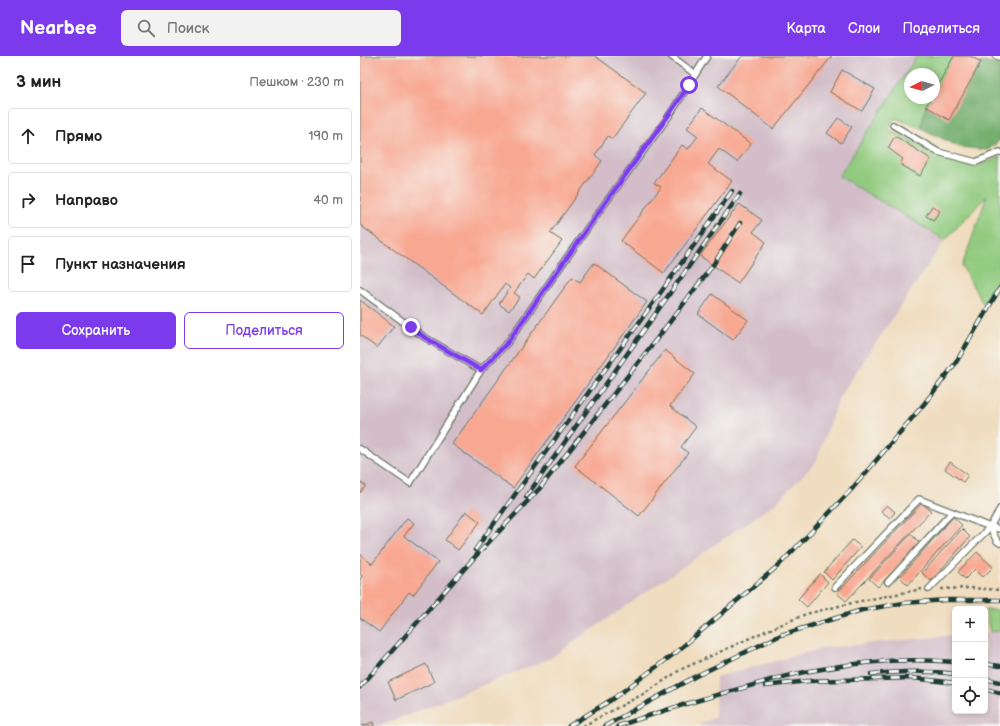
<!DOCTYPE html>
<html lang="ru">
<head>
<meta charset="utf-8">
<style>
	body { margin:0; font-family:"Balsamiq Sans",sans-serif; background:#f2f2f2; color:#222 }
	.controls { position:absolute; right:12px; bottom:12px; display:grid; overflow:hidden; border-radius:6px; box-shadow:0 2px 6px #0003 }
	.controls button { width:36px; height:36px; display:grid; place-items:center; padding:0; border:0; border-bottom:1px solid #e0e0e0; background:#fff; color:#222; font:20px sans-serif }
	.compass { position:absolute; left:544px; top:12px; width:36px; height:36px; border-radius:50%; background:#fff; box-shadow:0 2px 6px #0003; rotate:265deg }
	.stop { position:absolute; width:12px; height:12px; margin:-9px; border:3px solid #7c3aed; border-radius:50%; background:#fff }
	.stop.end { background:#7c3aed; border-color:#fff; box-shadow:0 1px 4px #0008 }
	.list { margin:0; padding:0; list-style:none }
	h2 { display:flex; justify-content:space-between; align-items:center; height:52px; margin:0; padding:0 16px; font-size:17px }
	h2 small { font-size:13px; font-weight:400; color:#767676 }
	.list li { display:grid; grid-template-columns:26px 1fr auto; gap:12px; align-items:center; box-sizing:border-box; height:56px; margin:0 8px 8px; padding:0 8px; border:1px solid #e0e0e0; border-radius:6px }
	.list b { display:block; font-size:15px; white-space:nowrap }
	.list em { font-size:13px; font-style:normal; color:#767676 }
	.actions { display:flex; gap:8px; padding:12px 16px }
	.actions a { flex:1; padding:9px 0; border:1px solid #7c3aed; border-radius:6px; text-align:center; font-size:14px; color:#7c3aed }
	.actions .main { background:#7c3aed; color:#fff }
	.icon { flex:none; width:22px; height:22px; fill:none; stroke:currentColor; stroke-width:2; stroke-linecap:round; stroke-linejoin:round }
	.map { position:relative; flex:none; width:640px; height:670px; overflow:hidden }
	header { display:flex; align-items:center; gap:24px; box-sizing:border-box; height:56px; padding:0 20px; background:#7c3aed; color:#fff }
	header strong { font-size:19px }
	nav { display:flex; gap:22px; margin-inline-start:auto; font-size:14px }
	.search { width:280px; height:36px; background:#f2f2f2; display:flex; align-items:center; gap:10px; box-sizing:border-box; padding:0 14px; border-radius:6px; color:#767676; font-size:15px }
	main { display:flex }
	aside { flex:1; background:#fff }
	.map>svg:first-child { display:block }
	.industrial { fill:#d2bdc8 }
	.green { fill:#92cb7f; stroke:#58845a }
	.forest { fill:#75af6e; stroke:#4a7651 }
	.building { fill:#f8a791 }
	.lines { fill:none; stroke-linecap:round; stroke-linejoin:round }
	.lane-casing { stroke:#687565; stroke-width:8 }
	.path { stroke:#687565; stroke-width:2.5; stroke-dasharray:3 3; stroke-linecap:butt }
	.lane { stroke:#fff; stroke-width:5.5 }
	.rail-casing { stroke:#1f3d34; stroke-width:4.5 }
	.rail { stroke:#f6f6f2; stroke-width:3; stroke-dasharray:9; stroke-linecap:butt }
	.route { stroke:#7c3aed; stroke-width:5 }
</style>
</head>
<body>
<header>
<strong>Nearbee</strong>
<div class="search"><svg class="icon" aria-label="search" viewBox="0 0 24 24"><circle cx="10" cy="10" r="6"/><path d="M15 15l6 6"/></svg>Поиск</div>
<nav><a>Карта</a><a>Слои</a><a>Поделиться</a></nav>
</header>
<main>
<aside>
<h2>3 мин<small>Пешком · 230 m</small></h2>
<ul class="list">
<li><svg class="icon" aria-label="ahead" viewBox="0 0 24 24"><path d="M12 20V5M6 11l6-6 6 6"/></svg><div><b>Прямо</b></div><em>190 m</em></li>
<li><svg class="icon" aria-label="right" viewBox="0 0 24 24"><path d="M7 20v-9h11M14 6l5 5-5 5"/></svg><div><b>Направо</b></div><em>40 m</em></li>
<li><svg class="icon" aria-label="arrive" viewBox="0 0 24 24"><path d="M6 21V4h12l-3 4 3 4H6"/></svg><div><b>Пункт назначения</b></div></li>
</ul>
<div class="actions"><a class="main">Сохранить</a><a>Поделиться</a></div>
</aside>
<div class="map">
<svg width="640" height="670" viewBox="0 0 640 670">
	<rect width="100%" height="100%" fill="#f6f6f2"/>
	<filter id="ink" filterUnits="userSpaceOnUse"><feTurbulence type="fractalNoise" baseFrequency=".025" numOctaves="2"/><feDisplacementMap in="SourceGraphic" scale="8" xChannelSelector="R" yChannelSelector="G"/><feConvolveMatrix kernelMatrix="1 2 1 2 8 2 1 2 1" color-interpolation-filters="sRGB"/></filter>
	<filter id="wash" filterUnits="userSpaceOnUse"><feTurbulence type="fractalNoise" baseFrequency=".012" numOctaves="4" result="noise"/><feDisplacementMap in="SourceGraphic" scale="16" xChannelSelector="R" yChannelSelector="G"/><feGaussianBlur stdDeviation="0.9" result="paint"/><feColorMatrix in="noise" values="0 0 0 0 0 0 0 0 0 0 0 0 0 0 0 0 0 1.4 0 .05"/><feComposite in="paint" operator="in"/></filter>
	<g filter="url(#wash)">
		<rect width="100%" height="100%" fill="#f0ddbf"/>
		<path class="industrial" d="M0 0H557L479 120 585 184 478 343 456 406 417 446 189 603 20 670H0Z
			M640 575V670H338L355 661 356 621 463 592 595 579V655H625V577Z"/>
		<path class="green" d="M557 0H594L574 36V18H550V42H571L566 50 561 72 535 62 528 73 591 104 616 111 640 101V219L623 248 602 210 627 140 585 184 479 120Z
			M625 554H640V575L630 576Z"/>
		<path class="forest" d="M621 6 640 9V84L628 94 599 91 561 72 566 50 589 63Z"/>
		<g id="blocks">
			<path class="building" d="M0 0H235L286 37 252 83 248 80 235 99 242 105 190 177 202 185 174 223 168 218 154 237 160 241 149 255 139 248 150 232 145 228 123 259 0 169Z
				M382 0H472L413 73 358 30Z
				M594 0H610L621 6 589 64 566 50 571 42H574V36Z
				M482 14 515 33 502 55 470 36Z
				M342 52 391 88 377 106 359 93 348 108 372 125 304 217 261 185 301 131 294 127 322 89 328 93 338 80 327 72Z
				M478 62 492 71 481 87 467 77Z
				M535 80 571 103 560 120 540 108 543 103 528 92Z
				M379 148 402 164 393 176 406 186 378 227 340 200Z
				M572 150 580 155 573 164 566 160Z
				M234 207 287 246 153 432 92 388 212 221 220 226Z
				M352 238 388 264 373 284 338 258Z
				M0 244 34 270 17 292 0 279Z
				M305 294 335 318 310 350 336 371 321 391 328 397 279 460 215 410Z
				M590 406 608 419 603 426 585 413Z
				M0 426 6 430 0 437Z
				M562 447 571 455 486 545 477 537Z
				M527 449 535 456 530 462 521 455Z
				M106 455 120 466 98 494 85 484Z
				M593 461 602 469 548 529 540 521Z
				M47 462 54 467 44 480 78 506 53 539 49 536 19 576 0 562V523L2 520 0 518V498L12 508Z
				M602 473 610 481 571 525 562 517Z
				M551 478 560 487 518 531 509 523Z
				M492 484 501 491 472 524 464 516Z
				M617 496 633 511 623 521 615 513 605 523 598 516Z
				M460 518 468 526 447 551 438 543Z
				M66 608 74 626 36 644 28 626Z
				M13 666 14 670H2Z"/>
		</g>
	</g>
	<g filter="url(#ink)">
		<use href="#blocks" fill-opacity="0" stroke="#687565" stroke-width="1"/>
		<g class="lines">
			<defs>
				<path id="lane" d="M311 0 335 18
					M636 0 640 1
					M533 69 578 96 616 106 640 96
					M0 234 64 281 121 314 148 286 238 157 309 60 347 0
					M0 393 50 427 121 314
					M630 471 637 485 640 487
					M630 471 640 473
					M528 526 592 456
					M475 531 559 443 630 471 640 453
					M569 533 630 471"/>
			</defs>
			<use href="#lane" class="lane-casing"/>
			<path class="path" d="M581 533 611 532 640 534
				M223 670 287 636 320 614 399 578 446 558 496 546 562 533"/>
			<use href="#lane" class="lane"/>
			<defs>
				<path id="rail" d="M166 441 380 138
					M115 494 301 236 372 135
					M625 608 640 610
					M511 618C539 616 567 614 595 618
					M625 623 640 626
					M405 630 448 625 552 622 595 627
					M0 631 63 560 112 504 180 432 306 271 353 209 380 167
					M625 633 640 637
					M209 670 251 644 314 598 419 509 453 474 491 434 564 348 595 308 640 232
					M245 670 336 620 421 579 502 554 544 547 586 544H640
					M258 670C299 656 340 643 383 632 409 624 435 617 462 613 505 605 551 602 595 606"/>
			</defs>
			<use href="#rail" class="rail-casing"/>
			<use href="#rail" class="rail"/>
		</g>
	</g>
	<g class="lines" filter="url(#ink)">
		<path class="route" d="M51 271 64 281 121 314 148 286 238 157 308 60 329 29"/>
	</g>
</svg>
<div class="controls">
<button>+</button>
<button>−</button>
<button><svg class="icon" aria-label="locate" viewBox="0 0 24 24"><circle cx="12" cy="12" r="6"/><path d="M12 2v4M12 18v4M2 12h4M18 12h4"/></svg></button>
</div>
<svg class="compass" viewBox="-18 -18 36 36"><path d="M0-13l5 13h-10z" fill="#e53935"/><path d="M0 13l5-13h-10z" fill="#767676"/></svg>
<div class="stop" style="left:329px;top:29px"></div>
<div class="stop end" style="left:51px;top:271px"></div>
</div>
</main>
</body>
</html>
